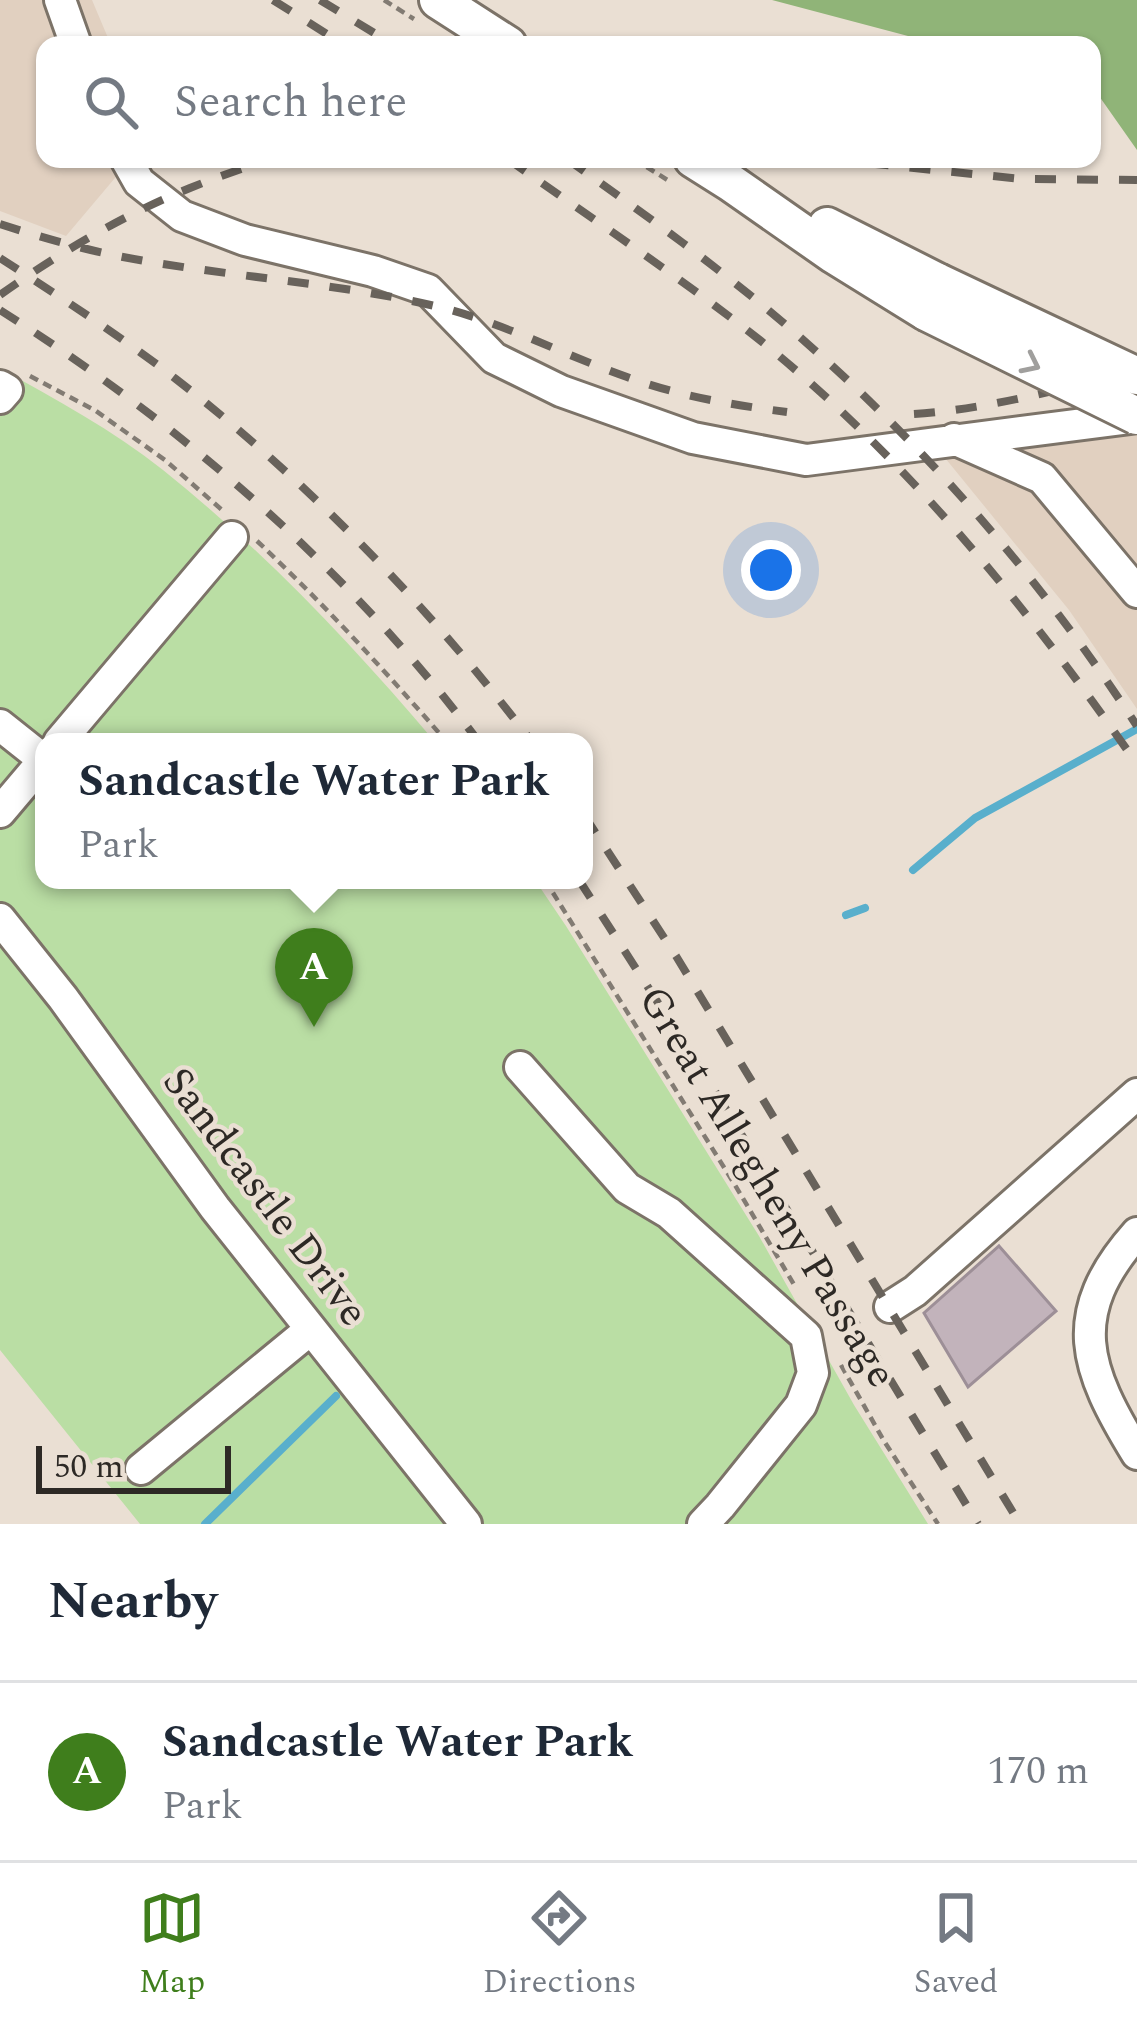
<!DOCTYPE html>
<html lang="en">
<head>
<meta charset="utf-8">
<style>
	body { margin:0; font-family:Spectral,serif; background:#f6f6f7; color:#1f2937 }
	.scale { position:absolute; left:36px; bottom:30px; width:195px; box-sizing:border-box; padding-left:12px; border:6px solid #2d2925; border-top:0; font-size:33px; line-height:42px; white-space:nowrap; color:#2d2925; -webkit-text-stroke:9px #eadfd3; paint-order:stroke }
	.you { position:absolute; left:771px; top:570px; width:42px; height:42px; margin:-30px; border:9px solid #fff; border-radius:50%; background:#1a73e8; box-shadow:0 0 0 18px #1a73e833 }
	.badge { display:grid; place-items:center; width:78px; height:78px; border-radius:50%; background:#3f7e1c; color:#fff; font-size:39px; font-weight:700 }
	.pin { position:absolute; translate:-50% -99px; filter:drop-shadow(0 3px 6px #0008) }
	.pin::after { content:''; position:absolute; top:63px; width:42px; height:36px; background:inherit; clip-path:polygon(0 0,100% 0,50% 100%) }
	.popup { position:absolute; left:35px; top:733px; width:558px; height:156px; box-sizing:border-box; display:grid; place-content:center; border-radius:24px; background:#fff; filter:drop-shadow(0 3px 9px #0005); font-size:39px; white-space:nowrap; color:#747a83 }
	.popup b { font-size:45px; color:#1f2937 }
	.popup::after { content:''; position:absolute; left:50%; top:100%; margin-left:-24px; border:24px solid transparent; border-top-color:#fff }
	.list { margin:0; padding:0; list-style:none }
	h2 { display:flex; justify-content:space-between; align-items:center; height:156px; margin:0; padding:0 48px; font-size:51px }
	h2 small { font-size:39px; font-weight:400; color:#747a83 }
	.list li { display:grid; grid-template-columns:78px 1fr auto; gap:36px; align-items:center; box-sizing:border-box; height:180px; padding:0 48px; border-top:3px solid #e0e1e3 }
	.list b { display:block; font-size:45px; white-space:nowrap }
	.list p { margin:0; font-size:39px; white-space:nowrap; color:#747a83 }
	.list em { font-size:39px; font-style:normal; color:#747a83 }
	.icon { flex:none; width:66px; height:66px; fill:none; stroke:currentColor; stroke-width:2; stroke-linecap:round; stroke-linejoin:round }
	.map { position:relative; flex:none; width:1137px; height:1524px; overflow:hidden }
	.search { position:absolute; background:#fff; box-shadow:0 3px 9px #0004; left:36px; right:36px; top:36px; height:132px; display:flex; align-items:center; gap:30px; box-sizing:border-box; padding:0 42px; border-radius:24px; color:#747a83; font-size:45px }
	.sheet { height:336px; background:#fff }
	nav { display:flex; justify-content:space-around; align-items:center; box-sizing:border-box; height:168px; border-top:3px solid #e0e1e3; background:#fff; font-size:33px; color:#747a83 }
	nav a { display:grid; justify-items:center; gap:6px }
	nav .on { color:#3f7e1c }
	.map>svg:first-child { display:block }
	.built { fill:#e1d0c0 }
	.green { fill:#badea4 }
	.forest { fill:#90b478 }
	.lines { fill:none; stroke-linecap:round; stroke-linejoin:round }
	.stream { stroke:#59afcc; stroke-width:8 }
	.building { fill:#c2b3bb; stroke:#9d8f97; stroke-width:3 }
	.minor-casing { stroke:#7c7368; stroke-width:36 }
	.major-casing { stroke:#7c7368; stroke-width:42 }
	.path { stroke:#827b73; stroke-width:4.5; stroke-dasharray:9 6; stroke-linecap:butt }
	.minor { stroke:#fff; stroke-width:30 }
	.major { stroke:#fff; stroke-width:36 }
	.rail { stroke:#68625b; stroke-width:8; stroke-dasharray:21 21; stroke-linecap:butt }
	.major-bridge-casing { stroke:#7c7368; stroke-width:42; stroke-linecap:butt }
	.major-bridge { stroke:#fff; stroke-width:36 }
	.oneway { stroke:#a09f9d }
	.labels { text-anchor:middle; dominant-baseline:central; stroke-width:9; stroke-linejoin:round; paint-order:stroke }
	.street-label { font-size:42px; fill:#2d2925; stroke:#eadfd3 }
</style>
</head>
<body>
<div class="map">
<svg width="1137" height="1524" viewBox="0 0 1137 1524">
	<rect width="100%" height="100%" fill="#eadfd3"/>
	<path class="built" d="M0 0H92L111 45H45V159H131L66 236 0 211Z
		M1137 419V709L1069 610 919 426 990 421Z"/>
	<path class="green" d="M0 368C56 400 113 430 163 470 263 550 352 644 435 742H44V880H535L566 926 759 1236 854 1405 928 1524H140L0 1350Z"/>
	<path class="forest" d="M772 0H1137V150L1092 86V45H942Z"/>
	<g class="lines">
		<path class="stream" d="M913 870 975 818 1137 729
			M846 915 865 908
			M205 1524 336 1396"/>
	</g>
	<path class="building" d="M999 1246 1056 1311 968 1387 924 1313Z"/>
	<g class="lines">
		<defs>
			<path id="minor" d="M60 0 76 45
				M126 159 139 182 182 216 245 240 373 271 428 290 494 358 561 391 693 438 806 460 1137 417
				M0 386 7 390 0 398
				M954 439 1042 478 1137 592
				M0 725 44 760
				M59 742 232 537
				M0 812 44 760
				M0 919 63 998 215 1208 466 1524
				M520 1067 627 1188 669 1213 806 1336 813 1373 801 1405 720 1506 703 1524
				M1137 1233C1064 1315 1085 1369 1137 1454
				M890 1307 915 1291 1137 1094
				M141 1469 311 1329"/>
			<path id="major" d="M438 0 508 45
				M693 159 731 183 834 255 926 312
				M827 226 938 282"/>
		</defs>
		<use href="#minor" class="minor-casing"/>
		<use href="#major" class="major-casing"/>
		<path class="path" d="M384 0 414 19
			M634 159 669 181
			M30 376 96 411 165 460 222 510
			M257 541C325 605 386 672 447 742
			M545 880 735 1185 796 1288
			M841 1365 884 1441 938 1524"/>
		<use href="#minor" class="minor"/>
		<use href="#major" class="major"/>
		<path class="rail" d="M273 0 344 45
			M320 0 394 45
			M508 159C592 219 680 277 761 341 909 461 1029 609 1137 764
			M567 159C647 216 727 273 801 338 929 450 1044 583 1137 726
			M826 159 1022 179 1137 180
			M0 224C40 237 82 249 123 257 228 277 335 282 439 307 504 323 564 355 627 377 679 396 732 405 787 412
			M0 258C54 293 108 328 159 366 300 473 425 601 532 742
			M0 295C59 253 123 215 190 188 217 177 244 168 271 159
			M0 310C181 424 350 570 479 742
			M914 414C990 409 1063 388 1137 371
			M584 815 676 956 1020 1524
			M579 880 718 1096 978 1524"/>
		<defs>
			<path id="major-bridge" d="M938 282 1137 376
				M926 312 1137 416"/>
		</defs>
		<use href="#major-bridge" class="major-bridge-casing"/>
		<use href="#major-bridge" class="major-bridge"/>
	</g>
	<defs><path id="oneway-chevron" d="M-2-3.5L2.5 0L-2 3.5" fill="none" stroke-width="1.6" stroke-linecap="round" stroke-linejoin="round" transform="scale(3)"/></defs>
	<use class="oneway" href="#oneway-chevron" transform="translate(1031 364) rotate(26)"/>
	<g class="labels">
		<g class="street-label">
			<text transform="translate(767 1187) rotate(59)">Great Allegheny Passage</text>
			<text transform="translate(265 1197) rotate(53)">Sandcastle Drive</text>
		</g>
	</g>
</svg>
<div class="scale">50 m</div>
<div class="you"></div>
<div class="pin badge" style="left:314px;top:1027px">A</div>
<div class="popup"><b>Sandcastle Water Park</b>Park</div>
<div class="search"><svg class="icon" aria-label="search" viewBox="0 0 24 24"><circle cx="10" cy="10" r="6"/><path d="M15 15l6 6"/></svg>Search here</div>
</div>
<section class="sheet">
<h2>Nearby<small></small></h2>
<ul class="list">
<li><span class="badge">A</span><div><b>Sandcastle Water Park</b><p>Park</p></div><em>170 m</em></li>
</ul>
</section>
<nav>
<a class="on"><svg class="icon" aria-label="map" viewBox="0 0 24 24"><path d="M3 6l6-2 6 2 6-2v14l-6 2-6-2-6 2zM9 4v14M15 6v14"/></svg>Map</a>
<a><svg class="icon" aria-label="directions" viewBox="0 0 24 24"><path d="M12 3l9 9-9 9-9-9zM9 14v-3h6M13 9l2 2-2 2"/></svg>Directions</a>
<a><svg class="icon" aria-label="saved" viewBox="0 0 24 24"><path d="M7 4h10v16l-5-4-5 4z"/></svg>Saved</a>
</nav>
</body>
</html>
